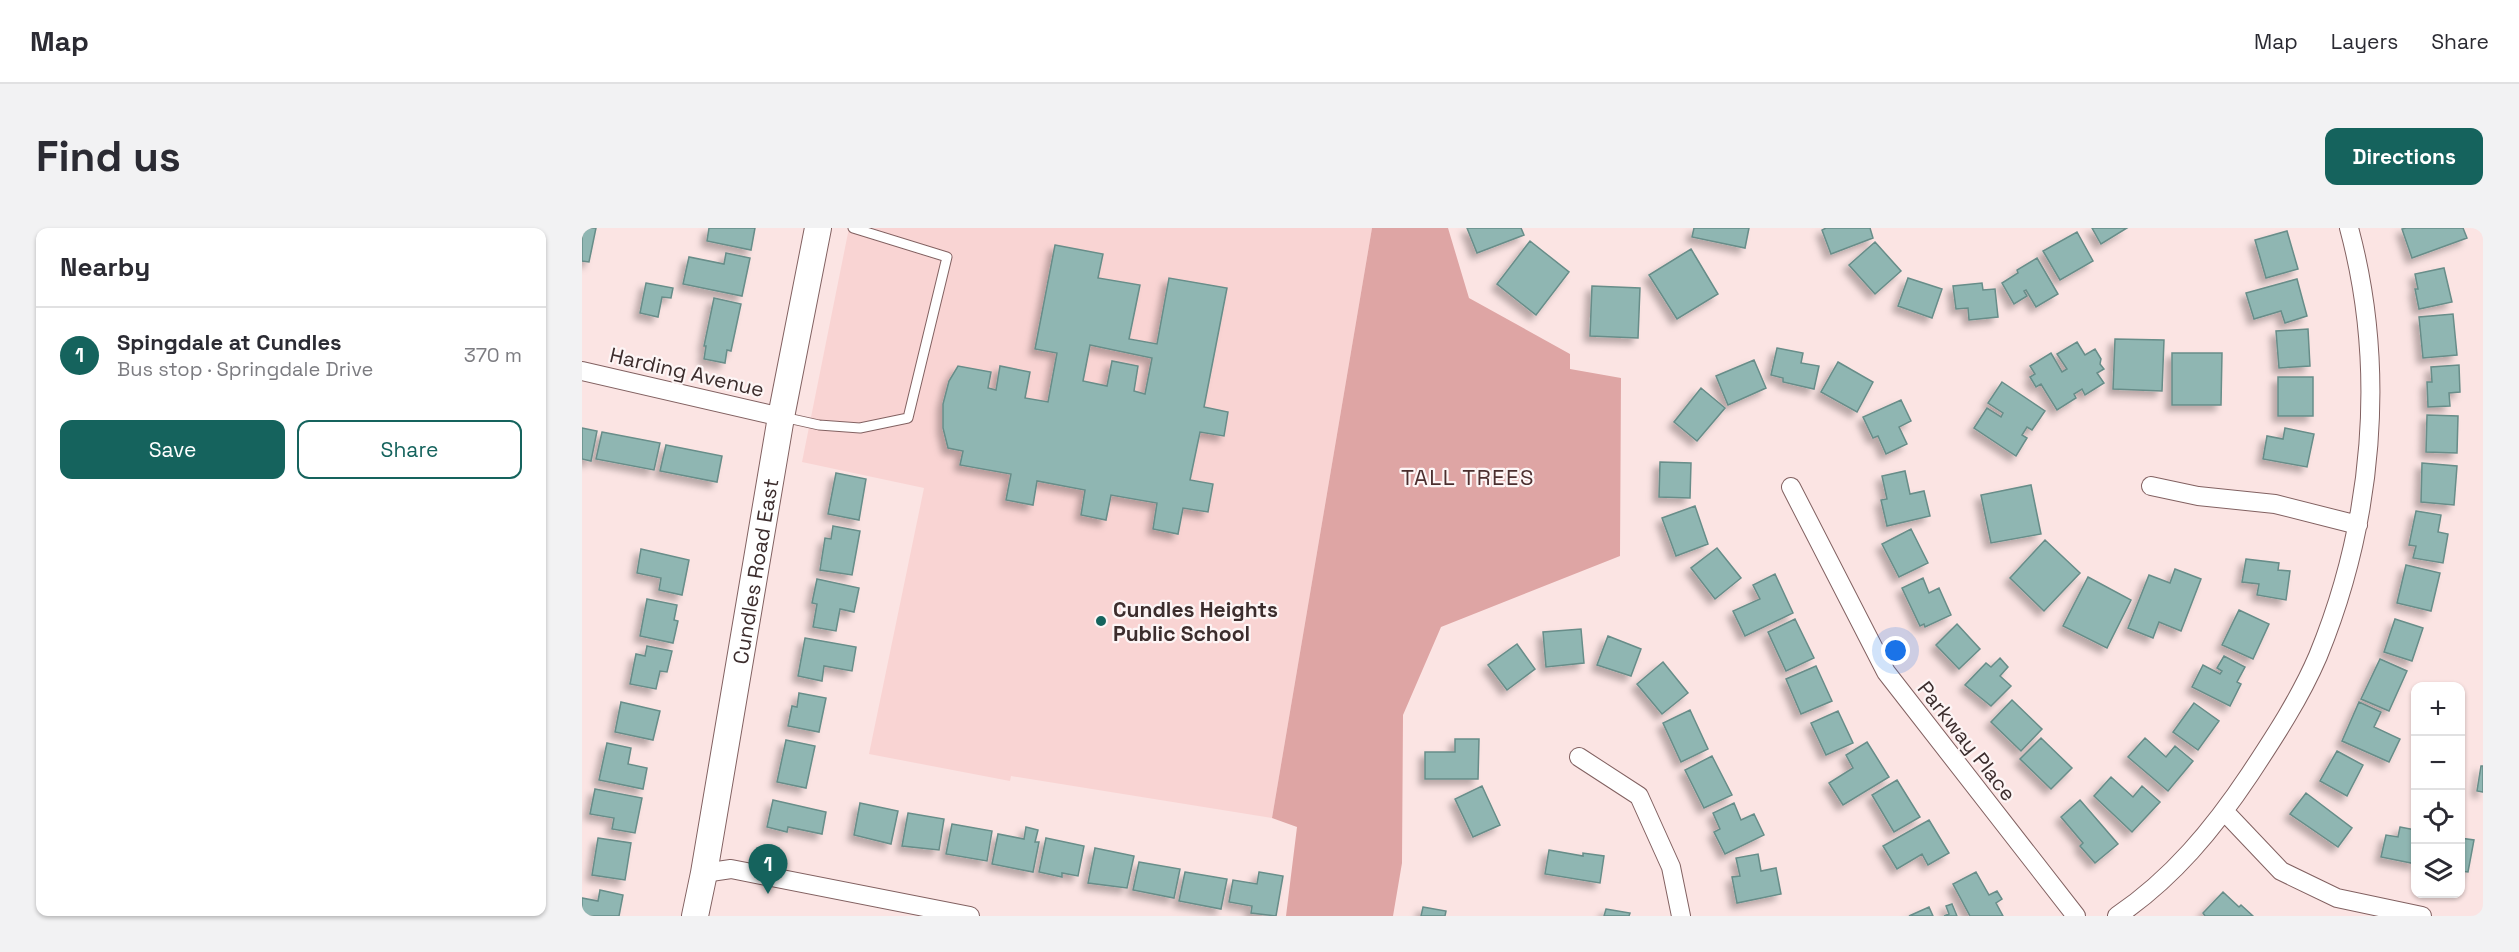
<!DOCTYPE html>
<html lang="en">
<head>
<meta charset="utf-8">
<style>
	body { margin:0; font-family:"Space Grotesk",sans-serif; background:#f2f2f3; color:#2b2b33 }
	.controls { position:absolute; right:18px; bottom:18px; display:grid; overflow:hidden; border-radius:12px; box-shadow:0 2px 4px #0004 }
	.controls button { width:54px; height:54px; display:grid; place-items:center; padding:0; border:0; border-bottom:2px solid #e1e1e2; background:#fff; color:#2b2b33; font:30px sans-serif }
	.you { position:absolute; left:1314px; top:423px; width:21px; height:21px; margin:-15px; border:4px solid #fff; border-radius:50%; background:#1a73e8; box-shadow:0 0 0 9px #1a73e833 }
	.badge { display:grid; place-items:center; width:39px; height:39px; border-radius:50%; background:#15635d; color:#fff; font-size:20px; font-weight:700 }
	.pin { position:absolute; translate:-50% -50px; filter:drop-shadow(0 2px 3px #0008) }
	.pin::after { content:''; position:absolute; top:32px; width:21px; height:18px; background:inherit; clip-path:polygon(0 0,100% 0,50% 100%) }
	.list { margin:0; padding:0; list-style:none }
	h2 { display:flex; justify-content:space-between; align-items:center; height:78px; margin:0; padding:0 24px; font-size:26px }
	h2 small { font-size:20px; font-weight:400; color:#7c7c81 }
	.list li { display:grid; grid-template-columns:39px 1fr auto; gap:18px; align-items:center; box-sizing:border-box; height:96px; padding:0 24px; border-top:2px solid #e1e1e2 }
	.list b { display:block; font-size:22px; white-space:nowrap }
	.list p { margin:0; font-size:20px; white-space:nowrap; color:#7c7c81 }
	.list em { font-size:20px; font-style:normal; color:#7c7c81 }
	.actions { display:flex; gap:12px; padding:18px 24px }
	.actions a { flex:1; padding:14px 0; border:2px solid #15635d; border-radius:12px; text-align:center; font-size:21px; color:#15635d }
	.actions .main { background:#15635d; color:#fff }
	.icon { flex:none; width:33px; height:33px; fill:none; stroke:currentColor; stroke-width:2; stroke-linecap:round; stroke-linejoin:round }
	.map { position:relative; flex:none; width:1901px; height:688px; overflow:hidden; border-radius:12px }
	header { display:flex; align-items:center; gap:36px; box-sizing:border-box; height:84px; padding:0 30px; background:#fff; border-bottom:2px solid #e1e1e2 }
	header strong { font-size:28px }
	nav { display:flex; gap:33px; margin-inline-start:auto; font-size:21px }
	.intro { display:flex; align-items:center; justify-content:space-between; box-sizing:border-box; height:144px; padding:0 36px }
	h1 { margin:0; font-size:42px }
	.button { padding:15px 27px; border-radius:12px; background:#15635d; color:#fff; font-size:21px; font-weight:700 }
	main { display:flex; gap:36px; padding:0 36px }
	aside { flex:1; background:#fff; border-radius:12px; box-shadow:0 2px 4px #0004 }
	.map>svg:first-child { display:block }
	.built { fill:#f9d4d3 }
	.forest { fill:#dea5a4 }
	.building { fill:#8fb6b2; stroke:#678d89; stroke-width:1.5; fill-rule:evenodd; filter:url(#shadow) }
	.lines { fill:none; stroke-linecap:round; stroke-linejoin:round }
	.lane-casing { stroke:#826161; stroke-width:11 }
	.street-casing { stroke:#826161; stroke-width:20 }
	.secondary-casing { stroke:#826161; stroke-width:28 }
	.lane { stroke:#fff; stroke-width:9 }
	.street { stroke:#fff; stroke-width:18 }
	.secondary { stroke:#fff; stroke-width:26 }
	.poi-dot { fill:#15635d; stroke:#fdf5f5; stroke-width:2 }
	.labels { text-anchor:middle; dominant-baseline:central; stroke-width:4.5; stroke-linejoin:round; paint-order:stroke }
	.street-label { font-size:21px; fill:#3c2d2d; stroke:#fdf5f5 }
	.poi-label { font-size:21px; font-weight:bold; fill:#3c2d2d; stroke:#fdf5f5; text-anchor:start }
	.neighbourhood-label { font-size:22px; letter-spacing:1.5px; fill:#4b2e2e; stroke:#fdf5f5 }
</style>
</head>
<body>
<header>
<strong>Map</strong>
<nav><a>Map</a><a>Layers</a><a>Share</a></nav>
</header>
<div class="intro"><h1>Find us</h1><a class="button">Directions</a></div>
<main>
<aside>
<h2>Nearby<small></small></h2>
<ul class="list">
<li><span class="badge">1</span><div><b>Spingdale at Cundles</b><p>Bus stop · Springdale Drive</p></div><em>370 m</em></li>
</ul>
<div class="actions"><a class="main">Save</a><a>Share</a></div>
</aside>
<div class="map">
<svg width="1901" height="688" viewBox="0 0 1901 688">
	<defs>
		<filter id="shadow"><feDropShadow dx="-5.5" dy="5.5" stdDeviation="3" flood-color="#0004"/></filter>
	</defs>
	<rect width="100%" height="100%" fill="#fbe4e3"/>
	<path class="built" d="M267 0H790L690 590 429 548 428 553 287 526 342 260 220 234Z"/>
	<path class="forest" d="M790 0H866L887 70 988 126V141L1039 150 1038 328 859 399 821 487 820 635 811 688H704L715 599 690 590Z"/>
	<path class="building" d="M0 0H14L7 34 0 33Z
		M127 0H173L169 22 125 13Z
		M885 0H939L942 7 895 25Z
		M1112 0H1167L1163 20 1110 9Z
		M1244 0H1288L1291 10 1249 26 1240 2Z
		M1510 0H1545L1519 16Z
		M1824 0H1881L1885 10 1830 30 1820 1Z
		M1705 3 1716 41 1684 50 1673 12Z
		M1495 4 1511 33 1478 52 1461 23Z
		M948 13 987 44 954 87 915 56Z
		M1293 14 1319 43 1293 66 1267 37Z
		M473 17 521 26 516 50 558 57 547 111 575 116 587 50 645 60 622 179 646 184 642 208 618 204 608 252 631 256 626 284 601 280 596 306 571 301 575 275 529 267 524 292 499 287 503 262 455 253 451 277 424 272 429 246 378 237 381 223 366 220 361 200V176L367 153 376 138 409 144 406 160 414 162 418 138 448 144 443 170 466 174 475 125 453 121ZM508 117 570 130 563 166 552 163 556 138 530 133 525 158 501 153Z
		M1109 21 1136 66 1095 91 1067 47Z
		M144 25 168 30 160 68 101 56 107 29 142 36Z
		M1455 30 1476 66 1454 79 1444 62 1442 63 1445 68 1432 76 1420 55 1436 45 1435 42Z
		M1862 40 1870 74 1837 81 1833 61H1836L1833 46Z
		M1326 50 1360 61 1350 90 1316 78Z
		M1715 51 1725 88 1703 95 1699 83 1672 91 1664 65Z
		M64 55 91 60 89 70 80 69 76 89 58 85Z
		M1400 55 1401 62 1413 61 1416 89 1387 92 1386 80 1374 81 1371 58Z
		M1010 58 1058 60 1056 110 1008 108Z
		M132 70 159 76 149 123 145 122 143 135 122 131 124 118H122Z
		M1871 86 1875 127 1841 130 1837 89Z
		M1726 101 1728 138 1697 140 1694 103Z
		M1533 111 1582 112 1580 163 1531 161Z
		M1495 114 1503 127 1513 121 1519 131 1518 136 1522 141 1515 145 1522 155 1503 167 1500 161 1492 166 1494 170 1475 182 1459 156 1454 159 1448 149 1453 146 1448 138 1469 125 1480 144 1485 141 1475 126Z
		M1195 120 1221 125 1219 135 1237 138 1232 161 1201 154V150L1189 147Z
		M1590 125H1640L1639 177H1590Z
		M1172 132 1184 160 1146 177 1134 148Z
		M1256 134 1291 154 1275 184 1239 164Z
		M1877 137 1878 164 1867 165 1868 178 1846 179 1845 154H1850L1849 139Z
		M1696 149H1731V188H1696Z
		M1420 154 1463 183 1450 202 1445 199 1440 207 1445 210 1434 228 1392 200 1405 180 1419 189 1421 185 1406 175Z
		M1119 160 1143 180 1115 213 1092 194Z
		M1319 172 1329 193 1317 199 1325 216 1304 226 1296 208 1291 210 1281 189Z
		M1845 187 1876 188 1875 225 1844 224Z
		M0 200 15 203 9 233 0 231Z
		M1703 200 1732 206 1725 239 1681 231 1685 208 1701 211Z
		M20 204 78 215 72 242 14 231Z
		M84 217 140 228 135 254 78 243Z
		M1078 234 1109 235 1108 270 1077 269Z
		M1840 235 1875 238 1872 277 1839 274Z
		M1323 243 1328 266 1342 263 1348 288 1305 298 1299 272 1305 271 1300 248Z
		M254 245 284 251 277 292 246 286Z
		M1449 257 1459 306 1409 315 1399 267Z
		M1113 278 1126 316 1094 328 1080 290Z
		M1834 283 1859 287 1856 304 1866 306 1861 335 1831 330 1834 318 1827 317Z
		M251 298 278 303 270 347 238 342 243 310 249 311Z
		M1329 301 1346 335 1317 349 1300 316Z
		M1463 312 1498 345 1462 383 1428 350Z
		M1135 320 1159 350 1133 371 1109 340Z
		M59 321 107 332 100 367 77 362 79 350 55 345Z
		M1664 331 1697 335 1696 342 1708 343 1704 372 1675 367 1677 356 1660 354Z
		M1824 337 1858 345 1849 383 1815 375Z
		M1593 341 1619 351 1599 403 1577 394 1571 410 1546 400 1567 347 1588 355Z
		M1193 346 1211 385 1163 408 1151 383 1178 371 1171 357Z
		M1506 349 1549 372 1525 420 1481 398Z
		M1341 350 1347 365 1357 360 1369 387 1343 399 1342 396 1338 398 1320 360Z
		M235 351 277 360 272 384 258 381 254 403 231 399 235 376 230 375Z
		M65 371 95 377 92 392 96 393 91 415 58 408Z
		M1657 382 1687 396 1671 431 1640 417Z
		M1213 391 1232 430 1204 443 1186 404Z
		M1813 391 1841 400 1830 433 1802 424Z
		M1375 396 1398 421 1377 441 1354 417Z
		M999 401 1002 435 964 439 961 404Z
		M1026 408 1059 421 1049 448 1015 437Z
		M223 410 274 419 270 443 242 438 240 453 216 448Z
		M935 416 953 441 925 462 906 437Z
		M65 418 90 423 85 444 78 443 74 461 48 456 54 426 63 428Z
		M1642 428 1663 439 1655 454 1659 456 1648 478 1610 459 1621 437 1638 446 1640 443 1635 440Z
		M1418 430 1426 439 1418 448 1429 458 1409 478 1383 457 1404 435 1409 439Z
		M1798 431 1825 443 1807 483 1779 471Z
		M1081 434 1106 465 1080 486 1055 456Z
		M1234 438 1250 473 1219 486 1204 451Z
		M217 465 244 470 237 504 206 498 210 478 215 479Z
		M1430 472 1460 501 1439 523 1409 494Z
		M39 474 78 483 71 512 33 504Z
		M1777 474 1799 484 1792 499 1818 511 1807 534 1760 513Z
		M1612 475 1637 493 1616 522 1591 504Z
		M1108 482 1126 521 1099 534 1081 495Z
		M1256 483 1271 515 1244 527 1229 495Z
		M1459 510 1490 540 1469 561 1438 531Z
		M1563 510 1584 529 1593 518 1611 533 1586 563 1546 529Z
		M873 511H897L896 551H843V524H873Z
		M204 512 233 518 224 560 195 554Z
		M1285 514 1307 549 1261 577 1247 555 1271 540 1264 527Z
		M25 515 49 520 46 536 65 540 61 561 17 552Z
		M1755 523 1781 537 1765 568 1738 553Z
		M1130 528 1150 567 1122 580 1103 542Z
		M1899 538H1901V564L1895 563Z
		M1529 549 1551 569 1560 558 1578 574 1550 604 1512 568Z
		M1315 552 1338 589 1312 604 1290 567Z
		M900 558 918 597 891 609 873 571Z
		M13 561 60 570 53 605 30 601 32 590 8 586Z
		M1724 565 1770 600 1756 619 1708 586Z
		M191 572 244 584 240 606 206 599 205 604 185 599Z
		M1498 572 1536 616 1513 635 1498 618 1501 615 1479 589Z
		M278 575 316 583 309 616 272 607Z
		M1152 575 1159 592 1172 586 1182 607 1143 626 1132 604 1138 601 1131 585Z
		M326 585 362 591 357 622 320 618Z
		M1347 592 1367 625 1346 637 1340 626 1315 641 1301 618Z
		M370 596 410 603 405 633 364 626Z
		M444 599 456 602 453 614H457L451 644 410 636 416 606 442 611Z
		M1818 599 1834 602V636L1799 629 1804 607 1816 609Z
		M16 610 49 615 43 652 10 647Z
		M464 610 502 618 496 648 480 645V649L457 644Z
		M1878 610 1892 612 1886 644 1878 643Z
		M513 620 552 628 545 660 506 655Z
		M967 622 1001 628V625L1022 628 1018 655 963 646Z
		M1176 626 1179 643 1194 640 1199 666 1155 675 1150 649 1158 648 1154 630Z
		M557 634 598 641 592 670 551 662Z
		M603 644 645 651 639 681 597 673Z
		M677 644 701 648 694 688 669 685 670 678 647 674 651 652 675 656Z
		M1394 644 1407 667 1415 663 1420 671 1414 675 1421 688H1388L1371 656Z
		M18 662 41 667 37 688H0V670L16 673Z
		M1641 664 1657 679 1659 677 1671 688H1623L1621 685Z
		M1370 676 1375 688H1362L1367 686 1364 678Z
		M841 679 864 683 863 688H839Z
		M1347 679 1351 688H1327Z
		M1024 681 1048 685 1047 688H1022Z"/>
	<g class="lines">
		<defs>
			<path id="lane" d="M201 189 237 197 278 200 326 190 365 29 271 0"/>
			<path id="street" d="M0 143 199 189
				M1569 258 1616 268 1693 276 1776 297
				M1209 259 1304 444 1494 688
				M997 529 1057 568 1089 639 1099 688
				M1643 584 1699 643 1755 670 1840 688
				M122 645 149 641 388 688
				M1535 688C1590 651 1632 600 1668 546 1693 508 1718 470 1736 428 1791 294 1805 141 1767 0"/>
			<g id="secondary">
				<path id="s1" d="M113 688 122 645 199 189 236 0"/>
			</g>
		</defs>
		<use href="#lane" class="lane-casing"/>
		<use href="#street" class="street-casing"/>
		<use href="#secondary" class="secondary-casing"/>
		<use href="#lane" class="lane"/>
		<use href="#street" class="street"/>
		<use href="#secondary" class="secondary"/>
	</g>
	<circle class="poi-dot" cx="519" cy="393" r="6"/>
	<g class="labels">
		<g class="street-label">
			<text transform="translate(105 144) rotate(13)">Harding Avenue</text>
			<text stroke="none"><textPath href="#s1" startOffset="350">Cundles Road East</textPath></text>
			<text transform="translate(1385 513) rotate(52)">Parkway Place</text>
		</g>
		<g class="poi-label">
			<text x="531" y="381">Cundles Heights<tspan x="531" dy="24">Public School</tspan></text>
		</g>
		<g class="neighbourhood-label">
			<text x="886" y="249">TALL TREES</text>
		</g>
	</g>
</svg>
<div class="controls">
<button>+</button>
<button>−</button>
<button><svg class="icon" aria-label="locate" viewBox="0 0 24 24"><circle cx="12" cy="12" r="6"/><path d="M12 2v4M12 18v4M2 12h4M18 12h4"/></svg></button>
<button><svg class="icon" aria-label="layers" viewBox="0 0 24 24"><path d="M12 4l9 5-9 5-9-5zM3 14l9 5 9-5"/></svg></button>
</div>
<div class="you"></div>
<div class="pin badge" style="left:186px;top:666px">1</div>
</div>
</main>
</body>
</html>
